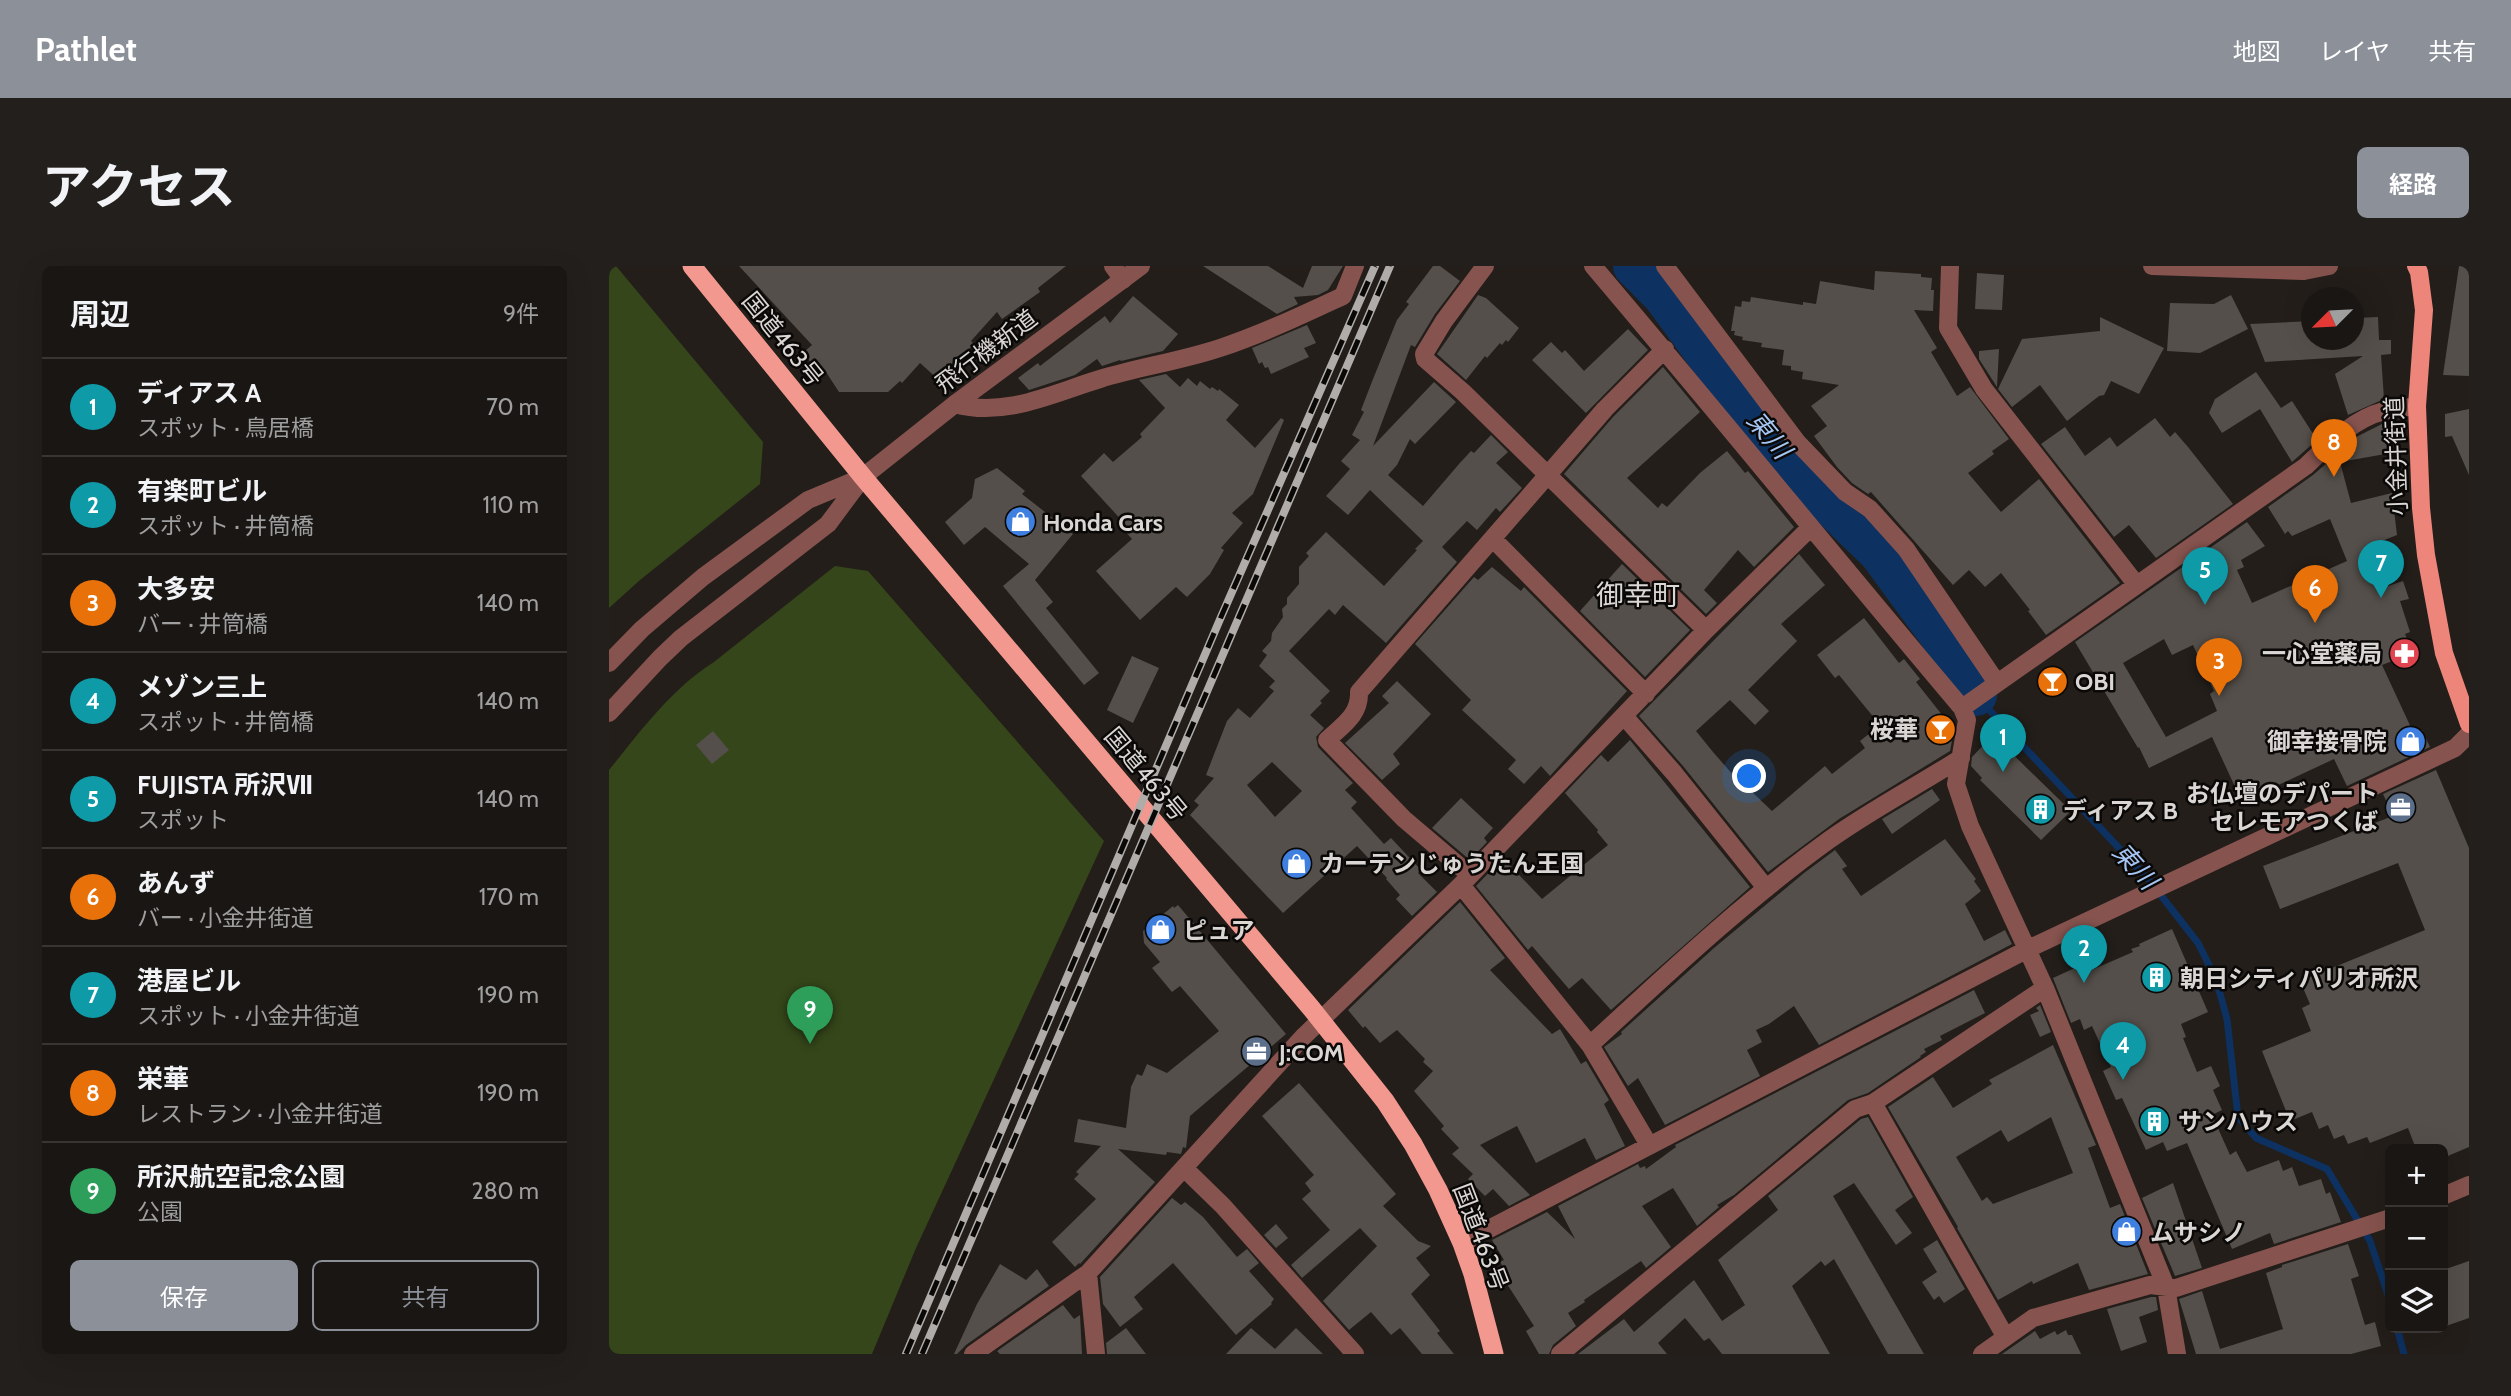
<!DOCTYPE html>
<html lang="ja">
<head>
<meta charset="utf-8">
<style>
	body { margin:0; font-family:Cabin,"Noto Sans JP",sans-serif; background:#231f1d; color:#f1f3f6 }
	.controls { position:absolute; right:21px; bottom:21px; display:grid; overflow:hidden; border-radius:10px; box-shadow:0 7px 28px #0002 }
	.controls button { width:63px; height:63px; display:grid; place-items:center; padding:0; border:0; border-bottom:2px solid #383534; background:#1a1614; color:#f1f3f6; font:35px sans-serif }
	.compass { position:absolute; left:1692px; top:21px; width:63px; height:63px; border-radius:50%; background:#1a1614; box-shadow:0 7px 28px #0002; rotate:246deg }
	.you { position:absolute; left:1141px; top:511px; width:24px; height:24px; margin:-18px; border:5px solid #fff; border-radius:50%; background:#1a73e8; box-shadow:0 0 0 10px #1a73e833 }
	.badge { display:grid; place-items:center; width:46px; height:46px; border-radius:50%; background:#8c9099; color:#fff; font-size:23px; font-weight:700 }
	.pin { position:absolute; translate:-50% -58px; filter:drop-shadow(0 2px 4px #0008) }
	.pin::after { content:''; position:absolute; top:37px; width:24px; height:21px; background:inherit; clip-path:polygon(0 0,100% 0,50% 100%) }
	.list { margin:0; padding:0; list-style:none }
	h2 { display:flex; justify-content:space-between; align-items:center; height:91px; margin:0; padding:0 28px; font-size:30px }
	h2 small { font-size:23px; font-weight:400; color:#9f9fa0 }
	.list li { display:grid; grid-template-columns:46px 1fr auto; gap:21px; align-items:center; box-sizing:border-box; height:98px; padding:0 28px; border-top:2px solid #383534 }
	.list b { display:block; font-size:26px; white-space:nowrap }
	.list p { margin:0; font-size:23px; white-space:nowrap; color:#9f9fa0 }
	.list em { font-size:23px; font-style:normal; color:#9f9fa0 }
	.actions { display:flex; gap:14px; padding:21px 28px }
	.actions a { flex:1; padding:16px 0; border:2px solid #8c9099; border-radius:10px; text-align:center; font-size:24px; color:#8c9099 }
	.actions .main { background:#8c9099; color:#fff }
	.icon { flex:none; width:38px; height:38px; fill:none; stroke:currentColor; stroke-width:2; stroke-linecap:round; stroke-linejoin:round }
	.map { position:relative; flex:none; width:1860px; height:1088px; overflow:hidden; border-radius:10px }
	header { display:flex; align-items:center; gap:42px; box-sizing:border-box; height:98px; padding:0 35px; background:#8c9099; color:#fff }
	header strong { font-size:33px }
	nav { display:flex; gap:38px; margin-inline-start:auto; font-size:24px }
	.intro { display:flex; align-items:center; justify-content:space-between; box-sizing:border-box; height:168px; padding:0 42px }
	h1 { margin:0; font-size:49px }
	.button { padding:18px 32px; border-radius:10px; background:#8c9099; color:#fff; font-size:24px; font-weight:700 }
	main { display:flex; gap:42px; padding:0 42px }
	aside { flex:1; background:#1a1614; border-radius:10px; box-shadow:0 7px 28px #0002 }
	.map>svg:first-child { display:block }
	.green { fill:#35461a }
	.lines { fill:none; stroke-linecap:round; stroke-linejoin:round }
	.stream { stroke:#0d3160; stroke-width:7 }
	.river { stroke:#0d3160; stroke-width:42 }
	.building { fill:#544f4a; fill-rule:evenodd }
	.minor { stroke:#86534e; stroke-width:18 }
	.tertiary { stroke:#86534e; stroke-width:18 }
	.primary { stroke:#ed857b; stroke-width:18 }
	.trunk { stroke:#f2988f; stroke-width:19 }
	.rail-casing { stroke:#b0aca9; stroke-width:8 }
	.rail { stroke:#0a0907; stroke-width:5; stroke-dasharray:16; stroke-linecap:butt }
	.labels { text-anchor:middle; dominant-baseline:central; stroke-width:5; stroke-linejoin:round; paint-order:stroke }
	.street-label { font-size:24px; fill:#d9d6d3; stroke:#0a0907 }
	.poi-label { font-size:24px; font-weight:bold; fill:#d9d6d3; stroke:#0a0907; text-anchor:start }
	.water-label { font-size:26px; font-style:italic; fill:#a5c5f3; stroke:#0a0907 }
	.quarter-label { font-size:28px; fill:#d9d6d3; stroke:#0a0907 }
</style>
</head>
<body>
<header>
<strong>Pathlet</strong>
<nav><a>地図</a><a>レイヤ</a><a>共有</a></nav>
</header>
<div class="intro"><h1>アクセス</h1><a class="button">経路</a></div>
<main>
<aside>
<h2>周辺<small>9件</small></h2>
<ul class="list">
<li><span class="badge" style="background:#0f9aa8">1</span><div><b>ディアス A</b><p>スポット · 鳥居橋</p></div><em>70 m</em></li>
<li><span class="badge" style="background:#0f9aa8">2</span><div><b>有楽町ビル</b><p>スポット · 井筒橋</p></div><em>110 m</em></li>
<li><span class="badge" style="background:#e8710a">3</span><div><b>大多安</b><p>バー · 井筒橋</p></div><em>140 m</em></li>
<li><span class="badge" style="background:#0f9aa8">4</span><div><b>メゾン三上</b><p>スポット · 井筒橋</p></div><em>140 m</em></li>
<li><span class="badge" style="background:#0f9aa8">5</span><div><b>FUJISTA 所沢Ⅶ</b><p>スポット</p></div><em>140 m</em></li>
<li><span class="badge" style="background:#e8710a">6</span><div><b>あんず</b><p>バー · 小金井街道</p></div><em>170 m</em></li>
<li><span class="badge" style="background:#0f9aa8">7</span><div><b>港屋ビル</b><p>スポット · 小金井街道</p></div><em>190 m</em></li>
<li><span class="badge" style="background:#e8710a">8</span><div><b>栄華</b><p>レストラン · 小金井街道</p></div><em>190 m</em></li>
<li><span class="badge" style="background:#2e9e5b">9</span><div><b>所沢航空記念公園</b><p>公園</p></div><em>280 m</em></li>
</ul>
<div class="actions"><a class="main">保存</a><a>共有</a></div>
</aside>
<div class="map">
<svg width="1860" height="1088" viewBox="0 0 1860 1088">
	<rect width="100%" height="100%" fill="#231e1a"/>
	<path class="green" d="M0 0H7L154 176 151 218 31 314 0 342Z
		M226 300 259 305 495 575 307 982 263 1088H0V504C31 466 62 423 105 396Z"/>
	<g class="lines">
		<path class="stream" d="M1369 432 1540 614 1589 677 1607 713 1618 753 1629 851 1647 872 1718 903 1761 975 1781 1035
			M1788 1062 1795 1088"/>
		<path class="river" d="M1025 0 1055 30 1129 131 1209 227 1271 287 1340 381 1367 429"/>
	</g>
	<path class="building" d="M130 0H457L429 22 431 26 393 53 388 46 362 75 365 78 331 115 311 97 293 117 291 115 279 126H230L215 103 211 106 197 91 200 89 196 85 203 79Z
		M594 0H659L694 22 703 0H734L719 24 709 29 685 31 689 38 668 48Z
		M824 0H831L851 15 826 48 806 81 802 79 764 180 825 116 847 136 806 178 801 173 788 199 779 209 814 240 850 198 862 185 865 187 882 169 899 186 887 197 913 222 891 246 887 242 868 264 858 255 833 281 848 296 777 377 734 339 726 349 720 343 680 385 721 425 711 435 713 437 701 449 715 462 707 471 709 481 744 517 736 524 748 536 742 542 775 578 782 572 812 604 809 607 828 626 803 650 787 633 791 629 777 613 778 612 748 580 674 647 581 549 590 539 585 535 605 512 597 509 618 455 629 442 641 452 665 425 660 421 666 415 650 400 658 389 653 385 662 375 663 367 674 351 673 343 678 338V332L690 318V301L700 290 697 287 717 266 775 320 808 284 806 283 814 275 761 224 739 249 717 230 741 203 732 195 751 174 743 169 755 146 752 144 764 113 788 54 800 38 797 36ZM663 496 693 525 666 551 638 519Z
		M1850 0H1860V110L1834 109Z
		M1266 5 1312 8V11L1323 12 1322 24H1325L1324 45 1305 44 1328 82 1322 86 1348 130 1361 121 1400 173 1383 185 1385 188 1359 207 1392 246 1430 213 1511 317 1437 369 1419 345 1421 344 1392 307 1376 321 1360 304 1344 319 1262 226 1259 228 1243 217 1228 201 1205 170 1218 160 1202 140 1230 119 1193 113 1194 106 1182 104V100L1173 99 1175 84 1152 81 1153 77 1133 74 1134 71 1125 69 1126 65H1122L1126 40 1132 41 1133 35 1141 36 1142 31 1194 39V36L1207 38 1211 15 1265 24Z
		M1368 7 1395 9 1393 44 1366 43Z
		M869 29 877 32 910 62 899 76 897 74 893 79 891 77 878 92 876 90 857 114 828 88Z
		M1622 29 1639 63 1591 87 1558 85 1561 37 1605 38Z
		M524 30 569 68 554 85 512 95 511 94 493 100 488 93 466 109 420 124 409 112 429 97 431 100 496 50 501 57Z
		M1491 51 1555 82 1530 128 1502 115 1495 129 1490 130 1458 155 1431 119 1403 141 1389 123 1413 73 1491 65Z
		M1769 51 1770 74H1782V88L1772 89 1775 133 1739 149 1726 108 1754 90 1656 96 1641 58 1703 55V74H1745V52Z
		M698 59 707 77 695 82 700 91 662 108 659 101 656 102 653 96 650 98 643 82Z
		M1019 63 1039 84 977 147 923 94 942 76 953 87 956 84 975 105Z
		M1390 83 1388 121 1370 93V85Z
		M1054 101 1091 146 1018 212 1049 242 1053 237 1058 241 1091 207 1118 185 1136 207 1139 205 1185 261 1145 301 1129 284 1095 324 1108 337 1097 348 955 208 1004 151Z
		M1647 106 1672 142 1683 135 1708 174 1683 196 1651 143 1613 167 1600 147 1606 133Z
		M557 108 571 121 579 112 588 120 591 115 601 123 603 121 609 125 610 123 630 139 617 154 646 182 672 152 675 154 644 228 623 247 634 257 612 282 615 284 601 308 578 331 567 321 531 354 487 305 523 273 514 263 517 259 472 210 495 187 504 196 533 171 531 168 556 142 530 114Z
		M1860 143V209L1843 170 1836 171V148Z
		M1546 152 1561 171 1566 166 1579 181 1624 238 1547 292 1520 259 1505 271 1432 178 1456 161 1476 190 1501 171 1508 181Z
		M1777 156 1782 187 1731 196 1742 237 1783 227 1788 269 1758 281 1776 321 1794 315 1800 333 1791 335 1801 366 1796 368 1804 387 1773 399 1805 468 1813 464 1821 481 1738 520 1725 493 1633 536 1603 471 1540 502 1530 481 1529 482 1466 376 1638 256 1656 280 1632 294 1635 301 1628 304 1643 337 1738 295 1721 253 1683 270 1679 265 1676 268 1659 241 1704 209 1749 170ZM1555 373 1563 389 1584 379 1605 425 1601 428 1608 445 1557 471 1514 397Z
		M388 202 416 225 413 228 464 268 426 314 444 336 437 342 490 407 475 419 394 320 420 298 376 261 355 279 336 256 363 232 366 213Z
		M1190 288 1216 319 1172 358 1188 375 1139 424 1160 445 1146 459 1121 434 1087 465 1104 486 1139 526 1141 524 1163 545 1216 500 1223 508 1256 482 1251 475 1271 459 1230 409 1226 412 1208 389 1255 352 1290 397 1295 393 1311 413 1307 416 1345 464 1341 485 1230 553 1159 606 1074 500 1030 450Z
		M1013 298 1081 364 1036 411 971 345Z
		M883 301 912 325 915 321 1018 425 941 510 932 500 915 518 899 503 907 494 853 444 862 434 806 378 865 311 869 314Z
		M523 390 550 402 524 457 498 444Z
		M788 415 822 448 784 488 791 498 773 514 736 477 780 437 773 430Z
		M104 465 120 484 103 498 87 479Z
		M1384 469 1462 545 1432 574 1371 514 1373 512 1362 500 1363 491Z
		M1021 474 1141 621 1002 744 973 712 960 723 923 680 919 684 867 620 894 592 933 633 999 579 988 566 989 564 956 527 992 489 999 496Z
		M1827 504 1860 582V881L1834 892V883H1807L1799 862 1761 877 1758 871 1739 878 1735 869 1725 873 1719 859 1710 863 1703 846 1681 855 1653 785 1702 765 1693 742 1701 738 1691 715 1816 664 1789 597 1671 643 1654 600 1784 550 1774 528Z
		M1323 523 1331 534 1283 568 1273 553Z
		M852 532 884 562 875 572 878 576 861 594 823 562Z
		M1336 573 1367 613 1365 615 1372 625 1356 638 1375 675 1396 664 1403 678 1210 779 1185 740 1160 758 1147 764 1153 776 1138 784 1151 810 1056 859 1029 812 1019 820 995 781 1013 768 1012 766 1105 682 1195 607 1226 584 1238 600 1233 603 1252 630Z
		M851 636 896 692 881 704 943 768 951 763 972 798 977 795 1000 834 995 838 1016 880 987 894 976 872 927 897 908 860 871 879 921 929 900 940 884 923 876 930 859 913 864 908 843 888 850 882 832 863 835 860 805 825 824 805 814 796 816 793 788 764 771 777 756 760 754 762 739 744Z
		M569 639 677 768 581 850 577 882 574 881 572 888 558 886 557 889 509 883 546 916 471 998 470 997 466 1001 443 976 487 933 465 913 470 908 467 906 492 880 465 876 469 853 517 862 522 821 528 808 533 810 538 798 558 807 610 765 571 720 563 726 543 702 551 696 535 677 534 665 564 640 565 642Z
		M1563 663 1599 746 1572 758 1577 771 1574 772 1588 806 1602 800 1611 820 1604 824 1613 844 1603 849 1621 889 1627 885 1638 906 1670 894 1674 905 1683 901 1690 920 1712 913 1717 928 1721 926 1732 956 1665 978 1661 967 1623 983 1578 877 1558 885 1554 876 1537 884 1513 832 1507 834 1494 805 1502 801 1483 760 1475 764 1471 753 1462 757 1444 712 1481 695 1485 703 1524 686 1522 683 1531 680 1530 678Z
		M1365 724 1376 747 1331 770 1333 774 1315 783 1317 786 1311 790 1312 791 1259 827 1239 834 1125 929 1108 939 1110 941 1088 960 1064 922 1033 940 1062 981 1037 1002 1032 995 975 1034 976 1036 959 1047 967 1060 944 1079 940 1088H930L917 1065 925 1060 898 1018 903 1015 891 996 895 994 883 974 938 946 966 973 949 940 1029 898 1031 902 1036 900 1037 903 1067 881 1066 879Z
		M1431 739 1442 766 1431 771 1421 749 1430 745 1427 742Z
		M1444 779 1487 879 1479 882 1501 942 1511 938 1539 1008 1480 1024 1469 997 1424 1018 1423 1015 1389 1034 1348 962 1349 961 1279 841 1324 811 1344 842 1383 818 1380 814ZM1442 851 1464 907 1384 938 1378 931 1373 935 1347 891 1392 864 1399 876Z
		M690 817 787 928 774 940 809 975 822 980 807 992 821 1009 802 1028 831 1065 828 1067 845 1088H813L791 1062 782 1069 762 1046 740 1064 714 1035 768 980 751 962 693 1012 682 999 721 964 693 933 702 925 696 917 705 909 653 850Z
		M1259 851 1304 931 1286 944 1303 967 1287 979 1245 917 1224 930 1315 1088H1279L1225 993 1216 1000 1212 995 1183 1020 1221 1088H1113L1100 1072 1095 1075 1076 1052 1049 1077 1058 1088H969L1015 1053 1025 1066 1085 1014 1113 1055 1136 1039 1109 994 1169 944 1159 930 1252 853Z
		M1564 917 1593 1002 1566 1010 1533 932Z
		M563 932 572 939 576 936 594 951 628 991 638 983 650 997 640 1005 665 1033 662 1037 663 1038 627 1069 564 997 525 1031 534 1043 511 1061 494 1038 491 1011Z
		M667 958 679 972 667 982 655 969Z
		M1328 974 1356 1023 1335 1037 1330 1030 1325 1034 1313 1016 1328 1006 1314 983Z
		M1739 978 1750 1010 1742 1013 1756 1059 1766 1056 1772 1080 1742 1088H1587L1570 1033 1593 1025 1611 1083 1674 1063 1657 1007 1673 1001V999Z
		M1860 995V1052L1834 1061V1004Z
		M391 998 417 1014 428 1003 440 1020 357 1079 348 1088H345L368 1038Z
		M1542 1031H1547L1549 1044 1530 1051 1538 1076 1512 1085 1498 1043Z
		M454 1039 465 1053 471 1049 473 1088H391L388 1085Z
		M517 1062 537 1088H498L497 1077Z
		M642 1062 666 1083 687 1062 714 1088H617Z
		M1457 1064 1459 1069H1463L1472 1088H1393L1426 1065 1431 1073 1446 1065 1448 1069Z"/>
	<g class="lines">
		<path class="minor" d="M504 0 514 14
			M876 0 835 55 815 88 816 93 854 126 1097 364
			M984 0C1108 146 1229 295 1353 442L1358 454 1347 518 1361 560 1436 722 1557 1021 1568 1088
			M1056 0 1188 176 1236 226 1261 243 1297 283 1388 417
			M1341 0 1339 62 1375 123 1527 318
			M346 138C396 152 444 127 491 113 530 101 572 95 611 82 653 68 693 49 734 30L746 0
			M885 274 1037 428
			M1353 442 1697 200C1720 178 1744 153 1775 145 1785 142 1797 142 1808 140
			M1015 450 1065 507 1157 622
			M861 609 795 553 718 474C734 459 751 449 750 426L996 143 1056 83
			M852 619 981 779 1040 879
			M981 779C1058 708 1134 636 1220 574 1262 544 1308 520 1352 492
			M1264 837 1396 1070
			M575 902 614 940 746 1088
			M1834 930 1860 919
			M853 977 1419 683 1846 482 1860 468
			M479 1007 487 1088
			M364 1088 479 1007 694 771 852 619 1097 364 1201 262
			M951 1088 1246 843 1264 837 1436 722
			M1373 1088 1424 1052 1541 1019 1567 1022 1781 952"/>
		<path class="tertiary" d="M1543 0 1695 5 1720 0
			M0 397 33 363 94 311 199 234 254 211 346 138 532 0
			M0 447 51 392 72 372 219 258 254 211"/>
		<path class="primary" d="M1807 0 1810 6 1815 44 1808 140 1812 242 1817 289 1835 387 1860 458"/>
		<path class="trunk" d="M83 0 254 211 702 742 776 835 804 878 829 924 853 977 864 1008 885 1088"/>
		<defs>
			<path id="rail" d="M297 1088 612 351 766 0
				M313 1088 781 0"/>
		</defs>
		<use href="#rail" class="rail-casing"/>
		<use href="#rail" class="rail"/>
	</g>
	<defs>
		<symbol id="shop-disc" viewBox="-11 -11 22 22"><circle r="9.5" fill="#3f7fe0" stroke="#0a0907"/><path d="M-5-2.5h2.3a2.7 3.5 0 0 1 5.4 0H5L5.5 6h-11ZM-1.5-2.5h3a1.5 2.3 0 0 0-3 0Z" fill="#fff"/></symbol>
		<symbol id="pharmacy-disc" viewBox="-11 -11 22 22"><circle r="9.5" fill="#e0444e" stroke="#0a0907"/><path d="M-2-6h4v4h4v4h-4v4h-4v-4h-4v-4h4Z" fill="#fff"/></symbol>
		<symbol id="bar-disc" viewBox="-11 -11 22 22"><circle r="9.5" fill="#e8710a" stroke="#0a0907"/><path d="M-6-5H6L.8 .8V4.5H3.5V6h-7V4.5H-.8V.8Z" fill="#fff"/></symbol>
		<symbol id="office-disc" viewBox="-11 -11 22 22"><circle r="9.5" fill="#5c6f8a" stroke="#0a0907"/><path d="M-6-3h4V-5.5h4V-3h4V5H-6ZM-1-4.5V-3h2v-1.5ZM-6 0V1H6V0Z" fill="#fff"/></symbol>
		<symbol id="building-disc" viewBox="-11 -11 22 22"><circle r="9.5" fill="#0f9aa8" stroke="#0a0907"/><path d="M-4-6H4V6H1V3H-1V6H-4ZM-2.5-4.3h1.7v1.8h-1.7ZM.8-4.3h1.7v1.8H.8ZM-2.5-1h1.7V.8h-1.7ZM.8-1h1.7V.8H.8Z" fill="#fff"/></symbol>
	</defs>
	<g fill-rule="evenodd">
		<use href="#shop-disc" x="394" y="238" width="35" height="35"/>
		<use href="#pharmacy-disc" x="1778" y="370" width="35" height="35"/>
		<use href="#bar-disc" x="1426" y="398" width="35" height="35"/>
		<use href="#bar-disc" x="1314" y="446" width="35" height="35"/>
		<use href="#shop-disc" x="1784" y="458" width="35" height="35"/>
		<use href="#office-disc" x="1774" y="524" width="35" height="35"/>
		<use href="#building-disc" x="1414" y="526" width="35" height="35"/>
		<use href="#shop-disc" x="670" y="580" width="35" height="35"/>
		<use href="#shop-disc" x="534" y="646" width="35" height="35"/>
		<use href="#building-disc" x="1530" y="694" width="35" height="35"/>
		<use href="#office-disc" x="630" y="768" width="35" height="35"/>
		<use href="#building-disc" x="1528" y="838" width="35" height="35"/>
		<use href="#shop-disc" x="1500" y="948" width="35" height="35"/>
	</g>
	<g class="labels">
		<g class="street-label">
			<text transform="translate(174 73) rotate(51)">国道463号</text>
			<text transform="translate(377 85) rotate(-37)">飛行機新道</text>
			<text transform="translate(1787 190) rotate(-92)">小金井街道</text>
			<text transform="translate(537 508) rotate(50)">国道463号</text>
			<text transform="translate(872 971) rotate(69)">国道463号</text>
		</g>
		<g class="poi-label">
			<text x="434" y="256">Honda Cars</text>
			<text x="1773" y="387" text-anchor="end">一心堂薬局</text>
			<text x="1466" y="415">OBI</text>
			<text x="1309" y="463" text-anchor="end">桜華</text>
			<text x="1778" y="475" text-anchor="end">御幸接骨院</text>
			<text x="1769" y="527" text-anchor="end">お仏壇のデパート<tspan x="1769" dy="28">セレモアつくば</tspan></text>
			<text x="1454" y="544">ディアス B</text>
			<text x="711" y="597">カーテンじゅうたん王国</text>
			<text x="574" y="664">ピュア</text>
			<text x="1571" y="712">朝日シティパリオ所沢</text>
			<text x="670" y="786">J:COM</text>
			<text x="1569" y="855">サンハウス</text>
			<text x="1541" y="966">ムサシノ</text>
		</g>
		<g class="water-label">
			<text transform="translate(1160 169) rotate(50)">東川</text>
			<text transform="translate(1526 600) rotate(48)">東川</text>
		</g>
		<g class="quarter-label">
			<text x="1029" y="329">御幸町</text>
		</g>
	</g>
</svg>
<div class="controls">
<button>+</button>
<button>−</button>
<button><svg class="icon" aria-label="layers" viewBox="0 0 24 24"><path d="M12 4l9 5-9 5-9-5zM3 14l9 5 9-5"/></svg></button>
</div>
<svg class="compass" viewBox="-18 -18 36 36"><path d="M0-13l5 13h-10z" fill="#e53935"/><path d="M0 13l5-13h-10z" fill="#9f9fa0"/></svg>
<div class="you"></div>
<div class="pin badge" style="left:1394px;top:506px;background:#0f9aa8">1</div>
<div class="pin badge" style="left:1475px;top:717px;background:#0f9aa8">2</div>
<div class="pin badge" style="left:1610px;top:430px;background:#e8710a">3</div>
<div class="pin badge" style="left:1514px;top:814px;background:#0f9aa8">4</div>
<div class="pin badge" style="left:1596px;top:339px;background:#0f9aa8">5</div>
<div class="pin badge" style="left:1706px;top:357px;background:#e8710a">6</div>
<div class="pin badge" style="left:1772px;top:332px;background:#0f9aa8">7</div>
<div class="pin badge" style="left:1725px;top:211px;background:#e8710a">8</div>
<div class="pin badge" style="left:201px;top:778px;background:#2e9e5b">9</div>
</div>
</main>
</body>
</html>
